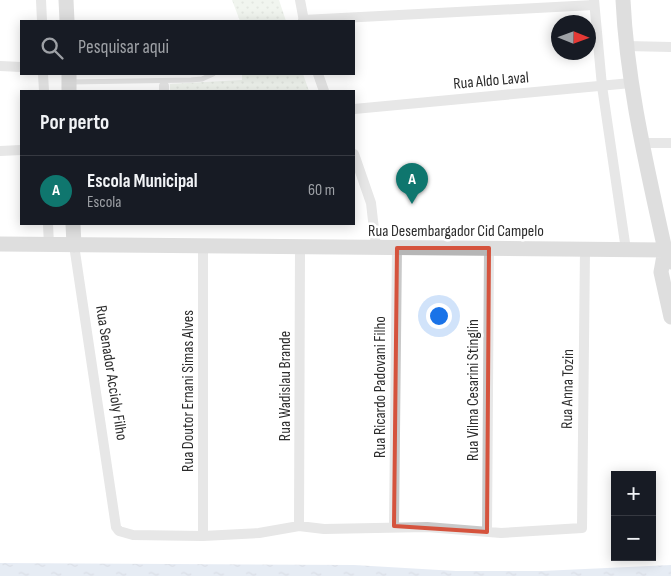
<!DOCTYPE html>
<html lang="pt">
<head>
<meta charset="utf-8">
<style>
	body { margin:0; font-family:"Sofia Sans Condensed",sans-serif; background:#20242c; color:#f1f3f6 }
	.controls { position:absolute; right:15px; bottom:15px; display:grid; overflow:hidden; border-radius:0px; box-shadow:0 2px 12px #0003 }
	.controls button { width:45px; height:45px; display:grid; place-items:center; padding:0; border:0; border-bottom:1px solid #363941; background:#171b24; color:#f1f3f6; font:25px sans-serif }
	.compass { position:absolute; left:551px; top:15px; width:45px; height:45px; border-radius:50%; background:#171b24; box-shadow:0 2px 12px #0003; rotate:91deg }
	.you { position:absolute; left:438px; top:315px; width:18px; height:18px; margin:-12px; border:4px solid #fff; border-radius:50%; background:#1a73e8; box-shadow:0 0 0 8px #1a73e833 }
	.badge { display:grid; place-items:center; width:32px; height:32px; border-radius:50%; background:#0f766e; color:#fff; font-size:16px; font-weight:700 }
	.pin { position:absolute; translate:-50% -41px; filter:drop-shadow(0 1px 2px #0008) }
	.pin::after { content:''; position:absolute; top:26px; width:18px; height:15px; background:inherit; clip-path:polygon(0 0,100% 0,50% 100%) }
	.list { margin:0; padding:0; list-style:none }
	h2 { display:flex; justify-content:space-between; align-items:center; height:65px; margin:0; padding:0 20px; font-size:21px }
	h2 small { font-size:16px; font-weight:400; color:#9ea1a6 }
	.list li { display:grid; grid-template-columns:32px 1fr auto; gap:15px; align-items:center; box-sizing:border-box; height:70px; padding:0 20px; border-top:1px solid #363941 }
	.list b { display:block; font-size:19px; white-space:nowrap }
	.list p { margin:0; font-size:16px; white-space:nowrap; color:#9ea1a6 }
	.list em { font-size:16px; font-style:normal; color:#9ea1a6 }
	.icon { flex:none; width:28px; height:28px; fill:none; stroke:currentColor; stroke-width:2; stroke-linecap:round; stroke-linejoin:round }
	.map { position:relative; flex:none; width:671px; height:576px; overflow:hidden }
	.search { position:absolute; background:#171b24; box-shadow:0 2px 12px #0003; left:20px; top:20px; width:335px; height:55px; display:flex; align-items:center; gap:12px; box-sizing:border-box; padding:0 18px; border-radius:0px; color:#9ea1a6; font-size:19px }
	.panel { position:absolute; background:#171b24; box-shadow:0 2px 12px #0003; left:20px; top:90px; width:335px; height:135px; border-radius:0px }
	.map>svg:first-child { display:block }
	.park { fill:url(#park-dots) }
	.water { fill:url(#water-ripples) }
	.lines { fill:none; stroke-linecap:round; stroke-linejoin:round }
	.lane { stroke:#c9c9c9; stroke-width:5 }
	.street { stroke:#c9c9c9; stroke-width:10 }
	.secondary { stroke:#b6b6b6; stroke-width:15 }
	.marked { fill:none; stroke:#d5533d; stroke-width:4; stroke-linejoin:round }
	.labels { text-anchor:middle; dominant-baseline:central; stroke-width:5; stroke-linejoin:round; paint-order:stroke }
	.street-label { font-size:16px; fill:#2c2c2c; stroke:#fff }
</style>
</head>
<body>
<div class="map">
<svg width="671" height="576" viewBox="0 0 671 576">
	<defs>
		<pattern id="park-dots" width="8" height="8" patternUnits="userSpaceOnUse" patternTransform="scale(1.25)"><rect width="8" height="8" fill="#dfe9db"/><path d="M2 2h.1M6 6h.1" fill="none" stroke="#c0c8bc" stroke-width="1.8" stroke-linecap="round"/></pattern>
		<pattern id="water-ripples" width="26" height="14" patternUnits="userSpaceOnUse" patternTransform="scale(1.25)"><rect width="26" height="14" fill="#c8d4e7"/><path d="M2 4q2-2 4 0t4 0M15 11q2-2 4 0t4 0" fill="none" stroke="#acb6c6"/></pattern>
	</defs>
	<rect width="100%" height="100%" fill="#fff"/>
	<path class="park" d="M232 0H279L286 21H240Z
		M242 74H303L309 91H170V84L242 80Z"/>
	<path class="water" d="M0 563 354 565 456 571H542L671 565V576H0Z"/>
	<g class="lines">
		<path class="lane" d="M72 82 191 80 202 79 213 74"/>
		<path class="street" d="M41 0 42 21
			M300 0 304 21
			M594 0 602 86 626 250
			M303 20 594 5
			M626 46 671 47
			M0 66 21 67
			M43 74 44 91
			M318 74 324 91
			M164 86V91
			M354 109 631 83
			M642 143H671
			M0 151 21 150
			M354 154 371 203 376 247
			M48 224 49 245
			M74 245 116 527 119 531 133 535 203 536 259 533 299 526 324 529 427 527 501 533 582 528 585 249
			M203 246V536
			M299 526 300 247
			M394 526 397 248
			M487 532 489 248"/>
		<path class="secondary" d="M66 0 67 21
			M623 0C627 85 647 167 665 250L671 262
			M69 74V91
			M73 224 74 245
			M0 244 665 250
			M665 250 661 272 671 317"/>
	</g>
	<path d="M0 0H671V576H0ZM397 248H489L487 532 394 526Z" fill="#fff" fill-opacity=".55" fill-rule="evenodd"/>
	<path class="marked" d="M397 248H489L487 532 394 526Z"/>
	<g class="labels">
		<g class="street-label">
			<text transform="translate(491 81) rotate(-5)">Rua Aldo Laval</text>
			<text x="456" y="231">Rua Desembargador Cid Campelo</text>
			<text transform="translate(111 373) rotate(81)">Rua Senador Accioly Filho</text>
			<text transform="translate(285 386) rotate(-90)">Rua Wadislau Brande</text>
			<text transform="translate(380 387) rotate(-90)">Rua Ricardo Padovani Filho</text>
			<text transform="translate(568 389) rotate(-89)">Rua Anna Tozin</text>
			<text transform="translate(473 390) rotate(-90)">Rua Vilma Cesarini Stinglin</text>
			<text transform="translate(188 391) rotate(-90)">Rua Doutor Ernani Simas Alves</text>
		</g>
	</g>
</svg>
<div class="controls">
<button>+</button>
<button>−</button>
</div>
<svg class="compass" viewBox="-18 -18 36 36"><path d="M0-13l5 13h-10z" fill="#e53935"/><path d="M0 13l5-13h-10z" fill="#9ea1a6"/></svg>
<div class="you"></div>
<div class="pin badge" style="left:412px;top:204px">A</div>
<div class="search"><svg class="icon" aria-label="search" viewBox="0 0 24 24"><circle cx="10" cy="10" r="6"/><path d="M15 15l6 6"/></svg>Pesquisar aqui</div>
<section class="panel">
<h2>Por perto<small></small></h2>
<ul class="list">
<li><span class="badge">A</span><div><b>Escola Municipal</b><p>Escola</p></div><em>60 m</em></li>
</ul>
</section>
</div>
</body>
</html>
